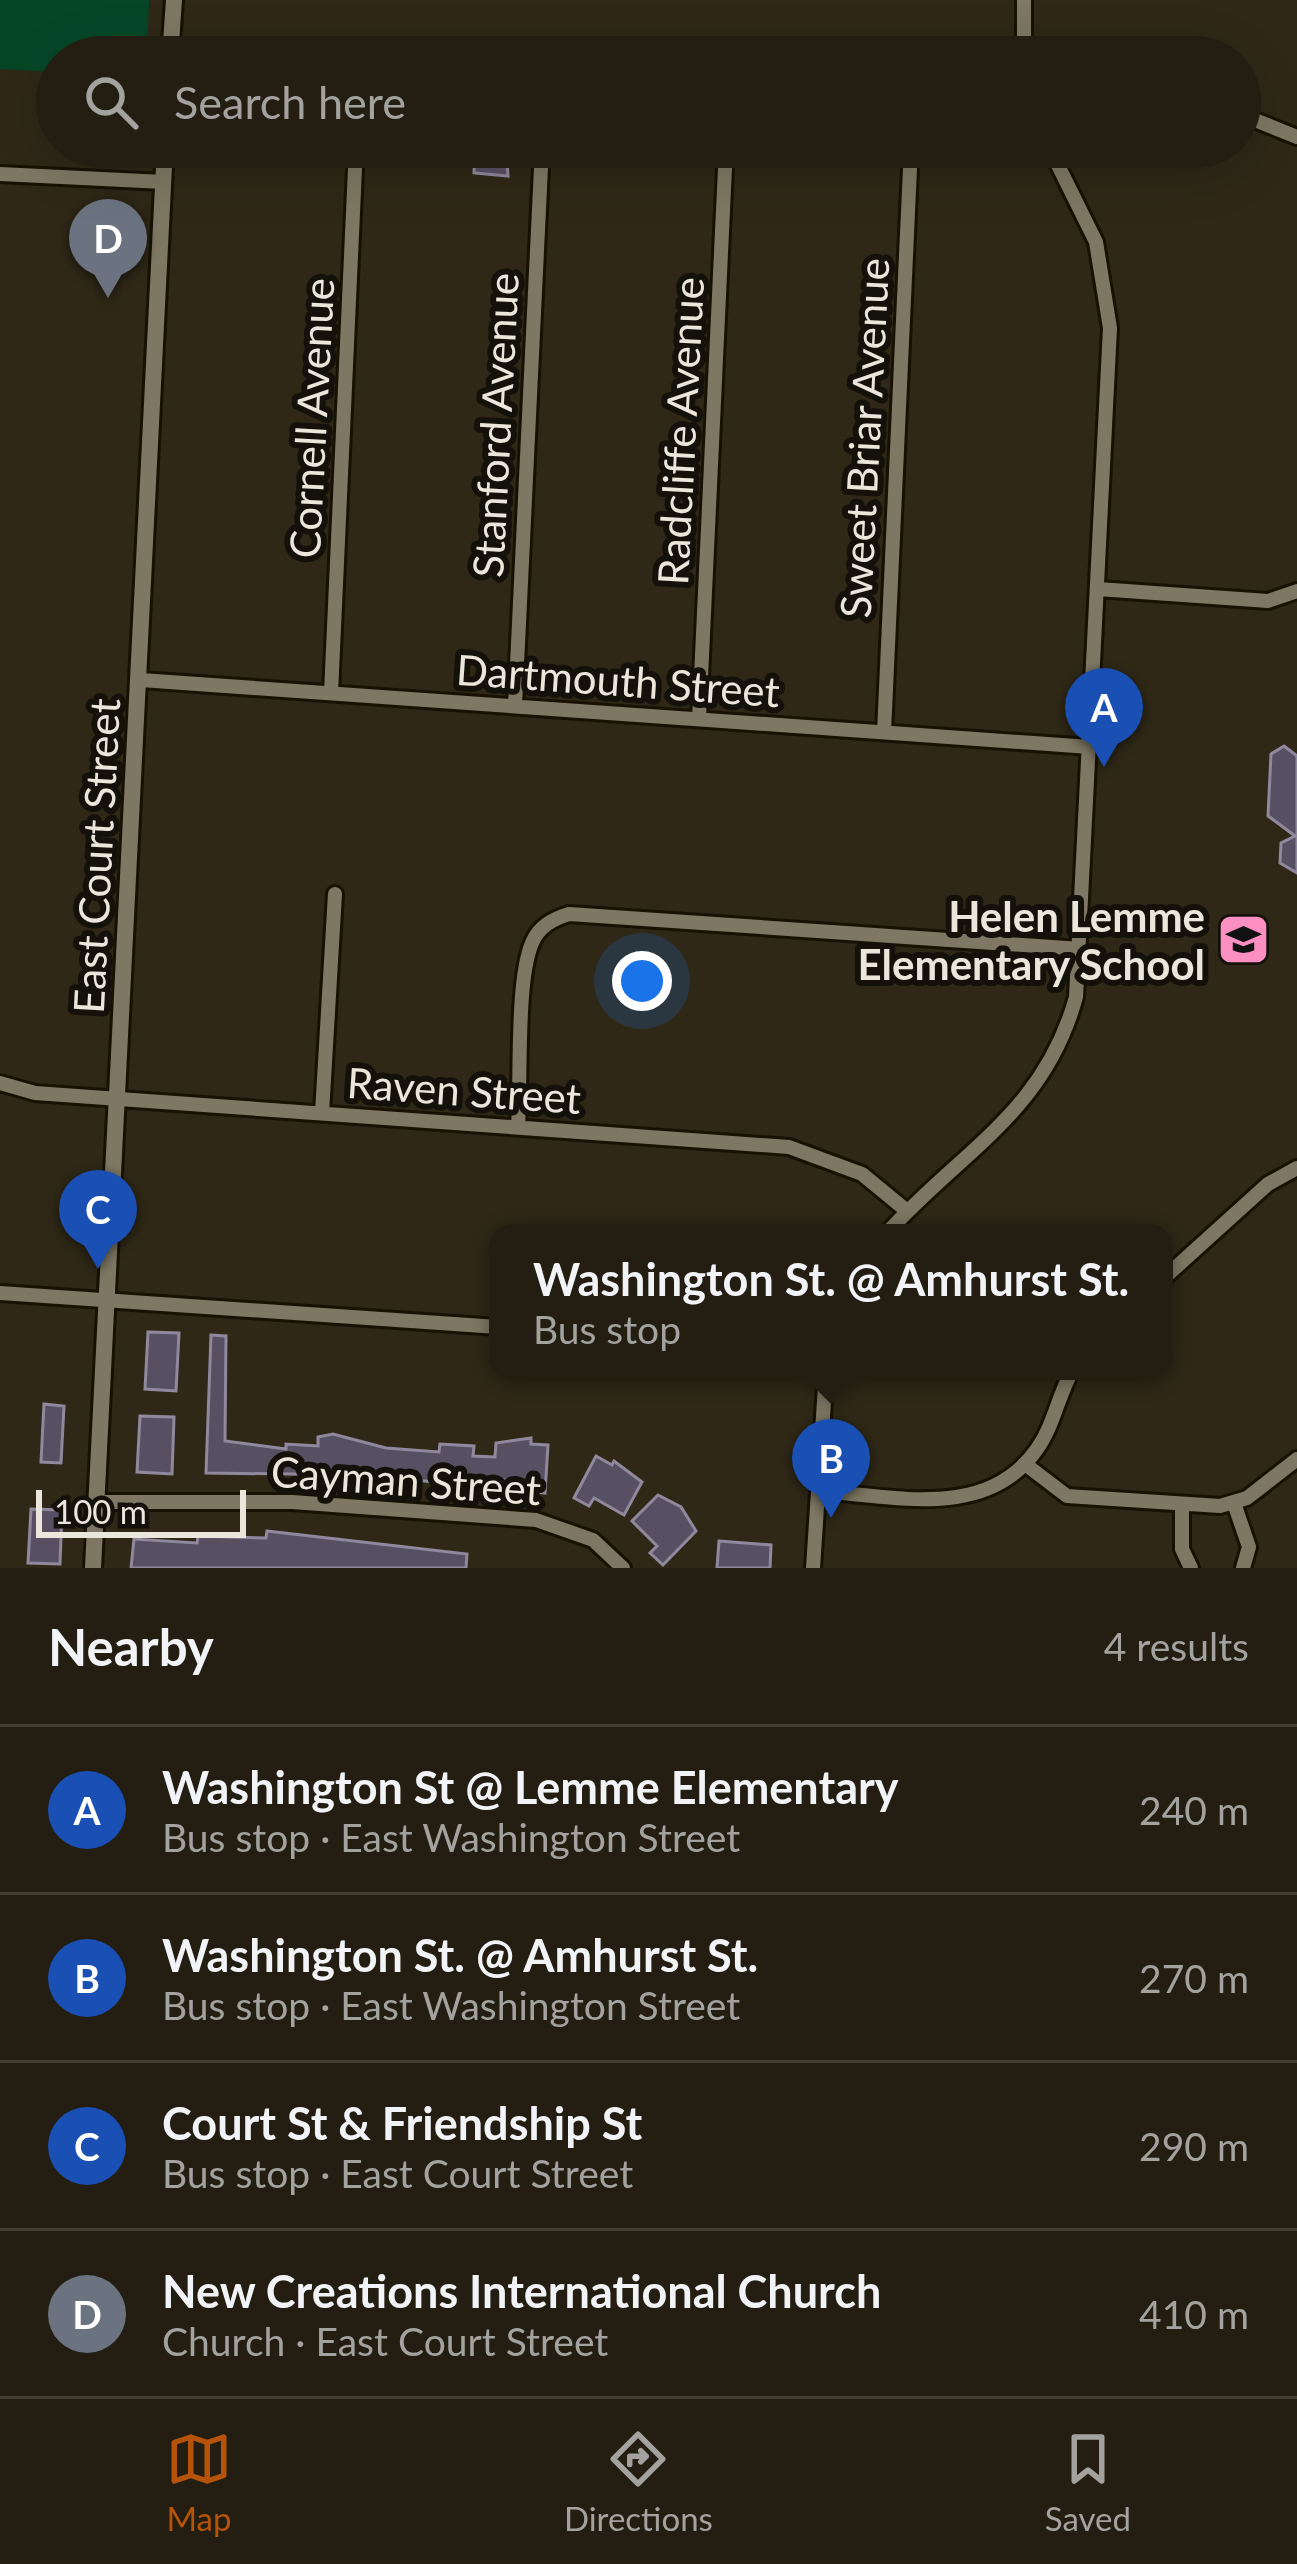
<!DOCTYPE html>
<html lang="en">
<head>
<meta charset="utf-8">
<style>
	body { margin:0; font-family:Lato,sans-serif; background:#2f2b1f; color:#f1f3f6 }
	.scale { position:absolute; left:36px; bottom:30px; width:210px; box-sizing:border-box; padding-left:12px; border:6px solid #eae6db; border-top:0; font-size:33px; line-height:42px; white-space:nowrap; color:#eae6db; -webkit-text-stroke:9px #14110a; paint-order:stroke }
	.you { position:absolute; left:642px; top:981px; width:42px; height:42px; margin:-30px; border:9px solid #fff; border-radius:50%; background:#1a73e8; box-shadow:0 0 0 18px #1a73e833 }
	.badge { display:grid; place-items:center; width:78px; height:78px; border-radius:50%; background:#b45309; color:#fff; font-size:39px; font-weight:700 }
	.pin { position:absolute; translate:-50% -99px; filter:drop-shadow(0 3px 6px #0008) }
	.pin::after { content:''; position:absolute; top:63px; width:42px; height:36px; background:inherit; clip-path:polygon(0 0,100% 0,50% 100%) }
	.popup { position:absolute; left:489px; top:1224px; width:684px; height:156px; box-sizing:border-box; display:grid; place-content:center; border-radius:24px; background:#231e11; filter:drop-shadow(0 3px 9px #0005); font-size:39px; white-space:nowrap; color:#a3a29f }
	.popup b { font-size:45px; color:#f1f3f6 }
	.popup::after { content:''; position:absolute; left:50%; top:100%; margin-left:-24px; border:24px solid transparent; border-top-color:#231e11 }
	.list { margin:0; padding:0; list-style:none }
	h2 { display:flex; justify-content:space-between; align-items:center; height:156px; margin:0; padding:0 48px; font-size:51px }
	h2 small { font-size:39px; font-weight:400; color:#a3a29f }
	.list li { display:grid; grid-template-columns:78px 1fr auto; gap:36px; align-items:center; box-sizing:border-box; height:168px; padding:0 48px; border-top:3px solid #403c31 }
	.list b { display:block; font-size:45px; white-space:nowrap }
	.list p { margin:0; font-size:39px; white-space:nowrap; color:#a3a29f }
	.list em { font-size:39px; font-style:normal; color:#a3a29f }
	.icon { flex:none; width:66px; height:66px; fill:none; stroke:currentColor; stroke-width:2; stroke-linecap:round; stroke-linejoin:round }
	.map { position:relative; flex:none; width:1297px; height:1568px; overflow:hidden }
	.search { position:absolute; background:#231e11; box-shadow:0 12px 48px #0002; left:36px; right:36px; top:36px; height:132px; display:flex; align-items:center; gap:30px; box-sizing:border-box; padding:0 42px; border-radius:66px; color:#a3a29f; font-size:45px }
	.sheet { height:828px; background:#231e11 }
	nav { display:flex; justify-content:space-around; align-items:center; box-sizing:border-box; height:168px; border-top:3px solid #403c31; background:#231e11; font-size:33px; color:#a3a29f }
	nav a { display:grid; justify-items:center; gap:6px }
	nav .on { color:#b45309 }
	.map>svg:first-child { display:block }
	.green { fill:#064627 }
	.building { fill:#575063; stroke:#90899d; stroke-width:3 }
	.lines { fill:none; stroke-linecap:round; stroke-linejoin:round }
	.minor-casing { stroke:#171102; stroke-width:20 }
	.tertiary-casing { stroke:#171102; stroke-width:22 }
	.minor { stroke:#7e7763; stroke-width:14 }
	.tertiary { stroke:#7e7763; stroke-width:16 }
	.labels { text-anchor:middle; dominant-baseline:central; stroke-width:12; stroke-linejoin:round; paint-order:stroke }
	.street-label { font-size:42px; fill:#eae6db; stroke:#14110a }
	.poi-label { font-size:42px; font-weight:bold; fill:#eae6db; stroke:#14110a; text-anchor:end }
</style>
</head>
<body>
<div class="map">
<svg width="1297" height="1568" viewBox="0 0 1297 1568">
	<rect width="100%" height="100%" fill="#2f2817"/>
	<path class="green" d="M0 0H149L147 57H57V72L0 69Z"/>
	<path class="building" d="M475 147H506L508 176 474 173Z
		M1284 746 1297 756V873L1280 863 1281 843 1295 836 1268 816 1271 754Z
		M148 1332 179 1333 176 1391 145 1389Z
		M211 1335 226 1336 225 1441 286 1449V1444L318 1446V1437L333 1434 386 1448 439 1452 440 1444 474 1446 473 1456 495 1457 496 1443 531 1438V1444L548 1445 545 1493 528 1491V1482L477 1478 476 1486 363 1475 206 1473Z
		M44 1404 64 1406 61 1463 41 1462Z
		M140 1416 174 1417 172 1474 137 1472Z
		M596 1456 612 1465 614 1461 642 1482 624 1515 594 1498 589 1506 574 1498Z
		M658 1495 681 1507 696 1531 663 1565 650 1553 657 1546 632 1521Z
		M31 1509 62 1510 60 1564 28 1563Z
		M267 1531 467 1554 466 1568H131L134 1539 197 1543 198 1536 266 1538Z
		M719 1541 771 1545 770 1568H717Z"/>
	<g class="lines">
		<defs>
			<path id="minor" d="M1024 0V57
				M171 50 285 57
				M1240 114 1297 137
				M0 174 164 182
				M1098 589 1268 601 1297 591
				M141 680 1090 747
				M331 693 356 147
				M515 706 542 147
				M699 719 726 147
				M884 732 911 147
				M0 1083 35 1093 789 1147 862 1174 907 1211
				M322 1113 335 894
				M518 1127C521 1082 516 980 532 943 539 926 553 919 569 914L1081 949
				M887 1233C962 1150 1044 1113 1076 997L1110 328 1096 242 1049 147
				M1164 1278 1268 1184 1297 1168
				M0 1293 498 1327
				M1025 1464 1067 1496 1220 1506 1247 1498 1297 1459
				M818 1491C894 1496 987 1521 1037 1449 1054 1425 1058 1396 1072 1371
				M97 1502H292L536 1520 593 1540 623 1568
				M1234 1503 1249 1547 1243 1568
				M1182 1505V1549L1191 1568
				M813 1568 826 1371"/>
			<path id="tertiary" d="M170 57 174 0
				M93 1568 165 147"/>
		</defs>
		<use href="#minor" class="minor-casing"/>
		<use href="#tertiary" class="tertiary-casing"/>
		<use href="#minor" class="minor"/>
		<use href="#tertiary" class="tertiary"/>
	</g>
	<defs>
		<symbol id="school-square" viewBox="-11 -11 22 22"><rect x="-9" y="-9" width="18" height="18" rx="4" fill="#fc8fc1" stroke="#14110a"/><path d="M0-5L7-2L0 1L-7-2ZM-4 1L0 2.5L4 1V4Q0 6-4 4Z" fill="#111"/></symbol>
	</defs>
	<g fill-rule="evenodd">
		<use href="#school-square" x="1214" y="910" width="59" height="59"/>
	</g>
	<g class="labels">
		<g class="street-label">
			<text transform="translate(311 418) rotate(-87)">Cornell Avenue</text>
			<text transform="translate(495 425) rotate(-87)">Stanford Avenue</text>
			<text transform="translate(680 431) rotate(-87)">Radcliffe Avenue</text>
			<text transform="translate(864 438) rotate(-87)">Sweet Briar Avenue</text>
			<text transform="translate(618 680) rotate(4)">Dartmouth Street</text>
			<text transform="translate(96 856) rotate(-87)">East Court Street</text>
			<text transform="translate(464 1090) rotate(4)">Raven Street</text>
			<text transform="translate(406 1480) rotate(4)">Cayman Street</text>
		</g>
		<g class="poi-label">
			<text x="1205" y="916">Helen Lemme<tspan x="1205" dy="48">Elementary School</tspan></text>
		</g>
	</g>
</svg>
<div class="scale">100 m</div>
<div class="you"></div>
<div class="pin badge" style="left:1104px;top:767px;background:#1a4fb4">A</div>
<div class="pin badge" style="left:831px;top:1518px;background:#1a4fb4">B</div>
<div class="popup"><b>Washington St. @ Amhurst St.</b>Bus stop</div>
<div class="pin badge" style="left:98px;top:1269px;background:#1a4fb4">C</div>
<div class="pin badge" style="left:108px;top:298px;background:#6b7280">D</div>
<div class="search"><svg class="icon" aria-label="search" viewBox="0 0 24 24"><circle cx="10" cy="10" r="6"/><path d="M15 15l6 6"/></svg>Search here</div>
</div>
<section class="sheet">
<h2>Nearby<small>4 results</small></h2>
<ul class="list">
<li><span class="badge" style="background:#1a4fb4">A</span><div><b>Washington St @ Lemme Elementary</b><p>Bus stop · East Washington Street</p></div><em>240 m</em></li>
<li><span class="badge" style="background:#1a4fb4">B</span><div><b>Washington St. @ Amhurst St.</b><p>Bus stop · East Washington Street</p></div><em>270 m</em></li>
<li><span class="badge" style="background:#1a4fb4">C</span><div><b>Court St &amp; Friendship St</b><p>Bus stop · East Court Street</p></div><em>290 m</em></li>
<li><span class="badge" style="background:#6b7280">D</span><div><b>New Creations International Church</b><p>Church · East Court Street</p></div><em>410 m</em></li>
</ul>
</section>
<nav>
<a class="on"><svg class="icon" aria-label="map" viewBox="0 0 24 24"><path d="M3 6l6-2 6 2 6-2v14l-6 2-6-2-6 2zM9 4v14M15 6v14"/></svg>Map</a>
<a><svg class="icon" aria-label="directions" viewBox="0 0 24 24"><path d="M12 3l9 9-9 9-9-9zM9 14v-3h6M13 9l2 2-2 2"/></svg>Directions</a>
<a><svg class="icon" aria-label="saved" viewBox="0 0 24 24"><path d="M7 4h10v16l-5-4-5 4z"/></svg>Saved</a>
</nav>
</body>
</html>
